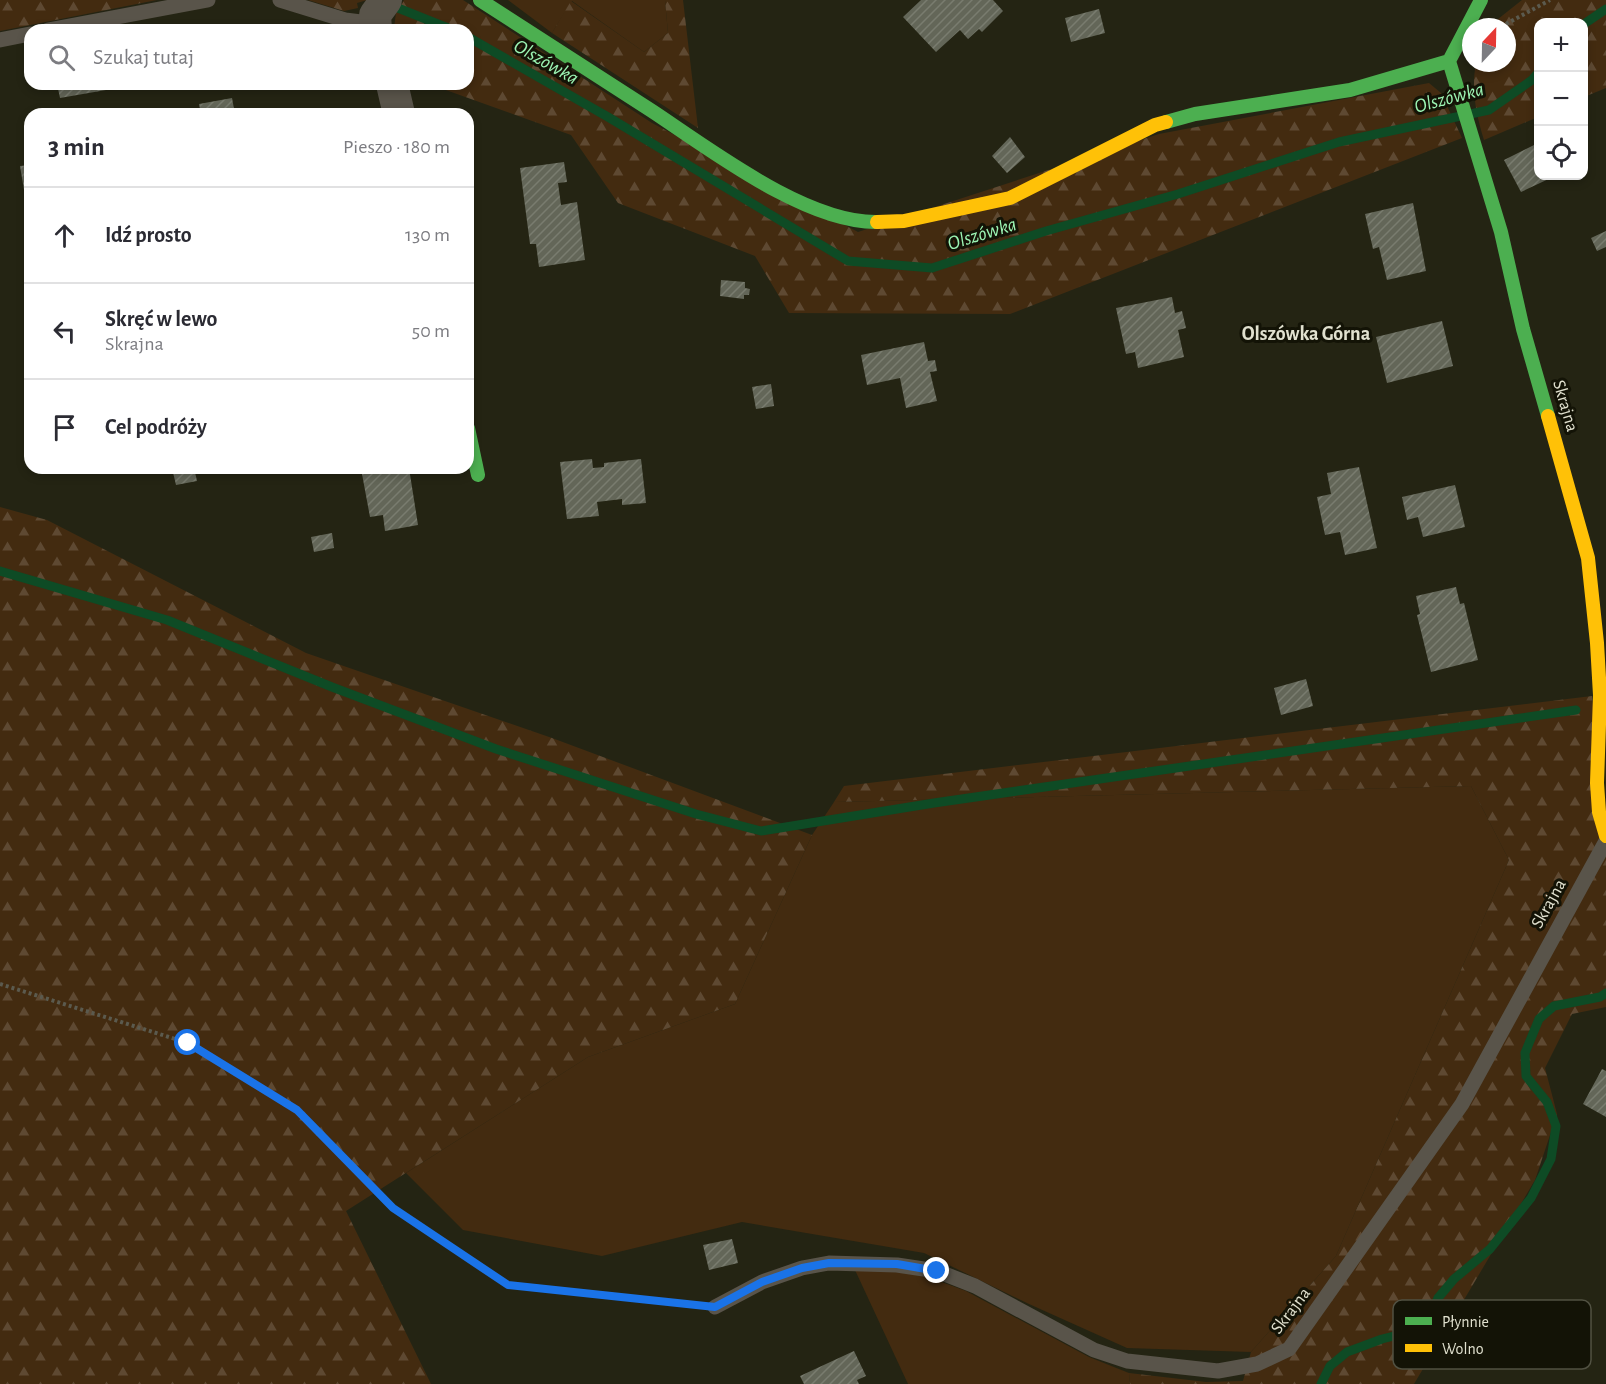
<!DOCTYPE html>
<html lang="pl">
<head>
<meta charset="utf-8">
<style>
	body { margin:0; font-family:"Alegreya Sans",sans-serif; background:#f7f7f7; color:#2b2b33 }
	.controls { position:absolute; right:18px; top:18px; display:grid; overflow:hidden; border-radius:12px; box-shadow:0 3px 9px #0003 }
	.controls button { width:54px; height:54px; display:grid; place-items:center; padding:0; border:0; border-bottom:2px solid #e1e1e2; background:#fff; color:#2b2b33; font:30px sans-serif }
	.compass { position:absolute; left:1462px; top:18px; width:54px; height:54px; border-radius:50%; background:#fff; box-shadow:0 3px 9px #0003; rotate:22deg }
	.stop { position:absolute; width:18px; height:18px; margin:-14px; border:4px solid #1a73e8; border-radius:50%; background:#fff }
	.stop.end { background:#1a73e8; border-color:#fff; box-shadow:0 2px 6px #0008 }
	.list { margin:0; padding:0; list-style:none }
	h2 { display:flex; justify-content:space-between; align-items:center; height:78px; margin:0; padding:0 24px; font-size:26px }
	h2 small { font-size:20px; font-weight:400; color:#7c7c81 }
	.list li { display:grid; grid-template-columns:39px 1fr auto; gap:18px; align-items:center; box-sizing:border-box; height:96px; padding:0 24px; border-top:2px solid #e1e1e2 }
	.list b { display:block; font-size:22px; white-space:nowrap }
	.list p { margin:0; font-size:20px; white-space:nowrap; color:#7c7c81 }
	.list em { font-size:20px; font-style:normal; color:#7c7c81 }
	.icon { flex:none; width:33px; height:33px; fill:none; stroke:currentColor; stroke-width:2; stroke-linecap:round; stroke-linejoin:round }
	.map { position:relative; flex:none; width:1606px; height:1384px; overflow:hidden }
	.search { position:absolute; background:#fff; box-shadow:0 3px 9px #0003; left:24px; top:24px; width:450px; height:66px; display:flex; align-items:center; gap:15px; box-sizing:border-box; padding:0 21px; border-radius:18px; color:#7c7c81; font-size:22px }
	.panel { position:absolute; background:#fff; box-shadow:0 3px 9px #0003; left:24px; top:108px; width:450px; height:366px; border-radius:18px }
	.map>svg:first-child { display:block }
	.grass { fill:#432b10 }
	.forest { fill:url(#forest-firs) }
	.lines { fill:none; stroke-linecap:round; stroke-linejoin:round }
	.stream { stroke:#0e4b25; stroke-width:9 }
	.building { fill:url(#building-hatch) }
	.path { stroke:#5b5a4e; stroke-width:4; stroke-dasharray:3 3; stroke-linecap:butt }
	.lane { stroke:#59544a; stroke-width:15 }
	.street { stroke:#59544a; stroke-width:32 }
	.fast { stroke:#4caf50; stroke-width:14 }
	.slow { stroke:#ffc107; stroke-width:14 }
	.route { stroke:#1a73e8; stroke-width:8 }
	.labels { text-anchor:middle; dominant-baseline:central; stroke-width:6; stroke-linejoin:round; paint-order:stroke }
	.street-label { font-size:18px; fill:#e1e1cf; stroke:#131306 }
	.water-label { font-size:20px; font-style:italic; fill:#9cf4b3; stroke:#131306 }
	.neighbourhood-label { font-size:20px; font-weight:bold; fill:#e1e1cf; stroke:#131306 }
	.key { fill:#131306; stroke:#515142; stroke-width:1.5 }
	.key-label { font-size:16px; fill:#e1e1cf }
</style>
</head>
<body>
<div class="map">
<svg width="1606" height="1384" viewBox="0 0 1606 1384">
	<defs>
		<pattern id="forest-firs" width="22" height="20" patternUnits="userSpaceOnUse" patternTransform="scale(1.5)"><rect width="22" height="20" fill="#432b10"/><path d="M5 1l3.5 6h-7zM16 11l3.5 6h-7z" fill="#5e4932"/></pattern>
		<pattern id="building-hatch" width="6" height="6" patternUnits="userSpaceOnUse" patternTransform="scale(1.5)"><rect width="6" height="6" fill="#636658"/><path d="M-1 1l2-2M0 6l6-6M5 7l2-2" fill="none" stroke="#797c6f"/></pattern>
	</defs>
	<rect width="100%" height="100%" fill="#242413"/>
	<path class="grass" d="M508 0H665L668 33 644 52 572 1 552 33Z
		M1471 786 1509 860 1336 1256 1251 1352 1127 1348 1029 1304 924 1253 742 1222 602 1256 463 1230 406 1173 588 1057 735 1004 812 835 834 802Z
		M855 1270 891 1271 928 1277 966 1291 1089 1357 1129 1373 1130 1384H908Z"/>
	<path class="forest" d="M0 0H157L0 31Z
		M308 0H367L357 3 358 8 344 11Z
		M404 0H463L652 123 858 232 1159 134 1429 83 1441 93 1462 138 1010 314 789 313 755 256 618 203 571 135 429 84H468V30H388L394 28 396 13Z
		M665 0H683L698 128 552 33 571 1 644 52 668 33Z
		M1522 0H1606V88L1584 97V22H1538V117L1484 140C1476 114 1471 90 1476 63H1507V27H1488Z
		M0 507 47 520 306 653 552 738 812 835 735 1004 588 1057 346 1211 431 1384H0Z
		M1592 696 1606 847V1007L1572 1014 1545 1068 1557 1114 1535 1180 1414 1384H1130L1129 1373 1206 1382 1243 1381 1251 1352 1336 1256 1509 860 1471 786 834 802 844 786Z"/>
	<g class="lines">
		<path class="stream" d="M388 4 453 30
			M1584 24 1606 9
			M468 37 608 117 848 261 932 268 1046 231 1178 194 1339 142 1489 110 1532 80 1538 73
			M0 571 167 620 332 687 496 749 696 814 761 831 934 803 1576 710
			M1321 1384 1330 1366 1347 1352 1382 1339 1410 1332 1430 1318 1438 1298 1454 1279 1490 1249 1531 1198 1551 1159 1556 1126 1547 1102 1526 1076 1525 1053 1539 1019 1554 1006 1600 997 1606 993"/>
	</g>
	<path class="building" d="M921 0H993L1003 11 982 32 979 29 968 39 960 30 936 52 903 17Z
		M1099 9 1105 33 1071 42 1065 18Z
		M57 84H106V90L60 98Z
		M232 98 235 114H201L199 104Z
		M1010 137 1025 157 1007 173 992 156Z
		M1538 143V176H1555L1521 192 1504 160Z
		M564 162 567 182 558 183 561 205 577 202 585 260 539 267 536 244H530L520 168Z
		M30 165V202H26L20 166Z
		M1413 203 1426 271 1387 280 1379 247 1373 249 1365 214Z
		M1606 231V247L1597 251 1591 238Z
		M721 280 745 282V288L750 289 749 295H744V299L720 296Z
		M1172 297 1175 313 1182 311 1186 328 1178 330 1184 357 1138 368 1135 352 1126 354 1116 308Z
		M1442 321 1453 366 1387 383 1376 337Z
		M924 342 928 361 935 360 937 371 930 372 937 401 906 408 900 378 867 385 861 355Z
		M771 384 774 406 756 409 752 387Z
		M592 459 593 468 604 467V463L641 459 646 503 622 505V499L597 502 599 516 567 519 560 462Z
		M1359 467 1377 548 1345 555 1340 532 1325 535 1317 497 1331 494 1327 473Z
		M172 468H194L197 481 176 485Z
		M380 468H409L418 525 385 531 383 515 370 517 362 474 381 470Z
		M1455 485 1465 527 1423 537 1418 517 1407 520 1402 497Z
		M332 533 334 548 314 552 311 537Z
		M1456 587 1460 604 1464 603 1478 660 1431 672 1417 615 1420 614 1416 596Z
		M1306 679 1313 706 1281 715 1274 688Z
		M1602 1069 1606 1071V1117L1583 1104Z
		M732 1239 738 1263 709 1270 703 1245Z
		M854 1351 866 1376 857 1380 859 1384H804L800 1376Z"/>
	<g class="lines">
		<path class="path" d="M1506 24 1550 0
			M0 984 188 1043 297 1110 393 1208 509 1285 693 1305"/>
		<path class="lane" d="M280 0 345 20 361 22 375 15
			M48 30 208 0
			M0 40 30 34
			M715 1307 762 1282 802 1268 829 1263 897 1265 937 1271 975 1286 1094 1350 1127 1361 1218 1371 1257 1364 1289 1349 1462 1104 1606 841"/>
		<path class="street" d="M376 30 375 15 386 0
			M392 84 399 114"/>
		<path class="fast" d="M480 0C537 37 594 74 652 111 711 150 806 223 877 222
			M1481 0 1449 61 1501 232 1523 329 1548 416
			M1166 122 1195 114 1350 90 1449 61
			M468 428 478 475"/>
		<path class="slow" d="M877 222 904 221 1010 198 1155 125 1166 122
			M1548 416 1588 558 1597 643 1600 695 1597 783 1599 812 1606 836"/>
	</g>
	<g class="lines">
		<path class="route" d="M188 1043 297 1110 393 1208 508 1285 715 1307 762 1282 802 1268 829 1263 897 1264 937 1271"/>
	</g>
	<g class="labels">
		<g class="street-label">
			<text transform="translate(1565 406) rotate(74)">Skrajna</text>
			<text transform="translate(1549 904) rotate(-61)">Skrajna</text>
			<text transform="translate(1291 1311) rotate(-53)">Skrajna</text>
		</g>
		<g class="water-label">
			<text transform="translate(546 62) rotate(30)">Olszówka</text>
			<text transform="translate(1449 98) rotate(-15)">Olszówka</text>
			<text transform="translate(982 234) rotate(-17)">Olszówka</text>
		</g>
		<g class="neighbourhood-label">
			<text x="1306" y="334">Olszówka Górna</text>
		</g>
	</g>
	<rect x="1393" y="1300" width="198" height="69" rx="9" class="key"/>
	<rect x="1405" y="1317" width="27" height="8" fill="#4caf50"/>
	<rect x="1405" y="1344" width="27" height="8" fill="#ffc107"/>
	<g class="key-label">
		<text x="1442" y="1327">Płynnie</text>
		<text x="1442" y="1354">Wolno</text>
	</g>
</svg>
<div class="controls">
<button>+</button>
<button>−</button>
<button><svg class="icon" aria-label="locate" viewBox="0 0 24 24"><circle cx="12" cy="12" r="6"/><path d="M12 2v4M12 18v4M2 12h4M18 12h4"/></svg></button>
</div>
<svg class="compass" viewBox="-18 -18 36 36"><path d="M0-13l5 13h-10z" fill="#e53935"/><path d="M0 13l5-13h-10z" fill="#7c7c81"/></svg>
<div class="stop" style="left:188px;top:1043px"></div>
<div class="stop end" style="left:937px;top:1271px"></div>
<div class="search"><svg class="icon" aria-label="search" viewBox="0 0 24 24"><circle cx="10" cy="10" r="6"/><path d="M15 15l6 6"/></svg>Szukaj tutaj</div>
<section class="panel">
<h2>3 min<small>Pieszo · 180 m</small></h2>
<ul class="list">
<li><svg class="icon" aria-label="ahead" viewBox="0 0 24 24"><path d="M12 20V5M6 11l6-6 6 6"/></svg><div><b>Idź prosto</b></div><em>130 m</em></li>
<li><svg class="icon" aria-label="left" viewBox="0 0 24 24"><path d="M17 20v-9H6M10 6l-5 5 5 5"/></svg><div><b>Skręć w lewo</b><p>Skrajna</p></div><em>50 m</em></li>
<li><svg class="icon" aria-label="arrive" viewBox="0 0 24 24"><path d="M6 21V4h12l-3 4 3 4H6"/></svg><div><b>Cel podróży</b></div></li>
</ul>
</section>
</div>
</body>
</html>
